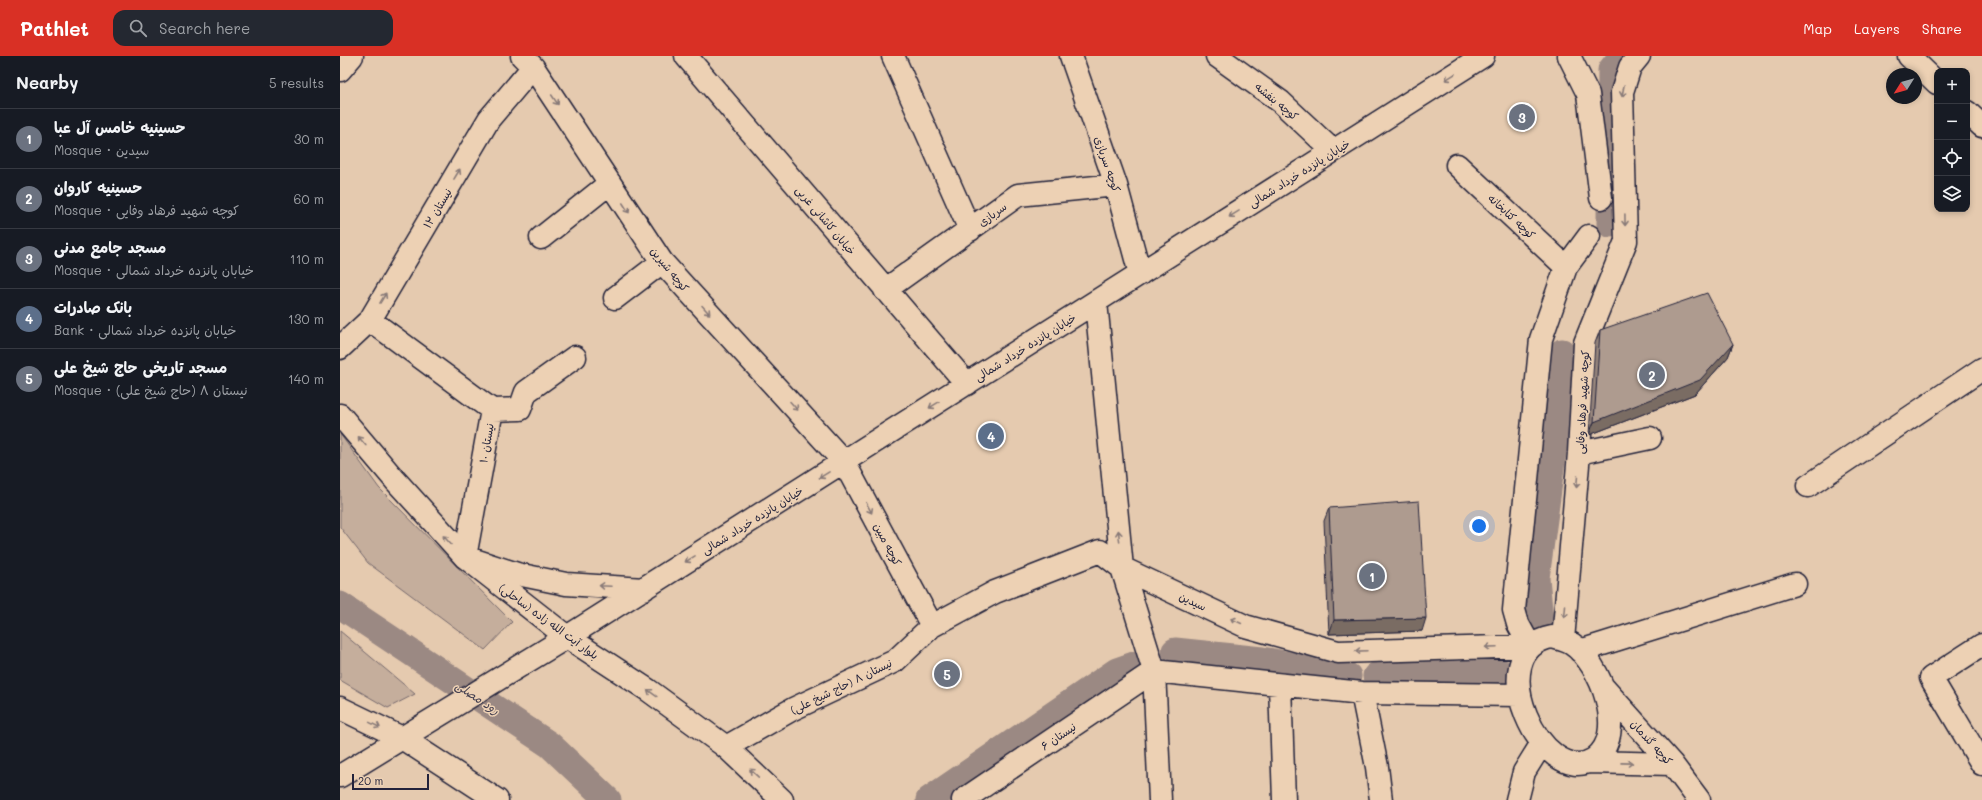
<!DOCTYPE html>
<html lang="en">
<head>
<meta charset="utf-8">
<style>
	body { margin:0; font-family:Mali,"Playpen Sans Arabic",sans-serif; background:#242831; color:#f1f3f6 }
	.controls { position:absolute; right:12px; top:12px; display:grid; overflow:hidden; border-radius:8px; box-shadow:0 2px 6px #0003 }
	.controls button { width:36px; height:36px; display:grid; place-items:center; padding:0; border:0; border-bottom:1px solid #363941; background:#171b24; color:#f1f3f6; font:20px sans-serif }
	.compass { position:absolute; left:1546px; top:12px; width:36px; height:36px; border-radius:50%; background:#171b24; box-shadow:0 2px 6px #0003; rotate:233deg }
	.scale { position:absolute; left:12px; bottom:10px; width:77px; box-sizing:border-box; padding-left:4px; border:2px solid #22223b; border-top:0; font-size:11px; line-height:14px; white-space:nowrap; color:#22223b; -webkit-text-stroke:3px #edd1b4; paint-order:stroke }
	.you { position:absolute; left:1139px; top:470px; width:14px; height:14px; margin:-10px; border:3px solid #fff; border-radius:50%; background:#1a73e8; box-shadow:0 0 0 6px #1a73e833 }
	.badge { display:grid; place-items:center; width:26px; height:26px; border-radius:50%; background:#d93025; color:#fff; font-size:13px; font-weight:700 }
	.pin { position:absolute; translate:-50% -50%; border:2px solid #fff; box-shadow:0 1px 4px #0006 }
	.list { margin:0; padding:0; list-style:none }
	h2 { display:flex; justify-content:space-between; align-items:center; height:52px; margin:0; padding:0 16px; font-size:17px }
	h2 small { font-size:13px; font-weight:400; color:#9ea1a6 }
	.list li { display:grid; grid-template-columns:26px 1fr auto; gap:12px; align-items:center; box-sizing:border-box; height:60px; padding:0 16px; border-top:1px solid #363941 }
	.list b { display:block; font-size:15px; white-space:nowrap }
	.list p { margin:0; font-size:13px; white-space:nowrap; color:#9ea1a6 }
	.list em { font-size:13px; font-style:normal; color:#9ea1a6 }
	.icon { flex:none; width:22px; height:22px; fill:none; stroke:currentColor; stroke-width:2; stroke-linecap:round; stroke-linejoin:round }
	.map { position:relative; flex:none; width:1642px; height:744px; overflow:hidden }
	header { display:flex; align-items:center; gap:24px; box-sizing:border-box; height:56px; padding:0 20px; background:#d93025; color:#fff }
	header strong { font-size:19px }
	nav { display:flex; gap:22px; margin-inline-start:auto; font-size:14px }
	.search { width:280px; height:36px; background:#242831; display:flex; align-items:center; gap:10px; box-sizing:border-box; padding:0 14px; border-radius:12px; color:#9ea1a6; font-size:15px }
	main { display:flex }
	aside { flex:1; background:#171b24 }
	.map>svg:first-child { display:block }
	.green { fill:#c5ae9c; stroke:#74686c }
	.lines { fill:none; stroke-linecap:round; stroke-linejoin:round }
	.canal { stroke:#9b8983; stroke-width:27 }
	.minor-casing { stroke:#22223b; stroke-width:25 }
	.major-casing { stroke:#22223b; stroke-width:25 }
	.minor { stroke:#edd1b4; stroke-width:22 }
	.major { stroke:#edd1b4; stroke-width:22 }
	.wall { fill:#96857b; stroke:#22223b }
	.shaded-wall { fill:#7a6c64; stroke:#22223b }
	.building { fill:#ae9b8f; stroke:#22223b }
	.oneway { stroke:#887a78 }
	.labels { text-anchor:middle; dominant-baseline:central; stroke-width:3; stroke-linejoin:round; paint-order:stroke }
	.street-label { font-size:11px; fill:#22223b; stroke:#edd1b4 }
	.water-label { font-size:12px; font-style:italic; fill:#464151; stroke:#edd1b4 }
</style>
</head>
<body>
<header>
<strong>Pathlet</strong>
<div class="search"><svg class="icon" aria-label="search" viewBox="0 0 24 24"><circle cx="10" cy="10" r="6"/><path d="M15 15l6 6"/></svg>Search here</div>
<nav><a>Map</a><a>Layers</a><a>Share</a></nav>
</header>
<main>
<aside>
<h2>Nearby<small>5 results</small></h2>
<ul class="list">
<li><span class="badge" style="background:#6b7280">1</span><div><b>حسینیه خامس آل عبا</b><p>Mosque · سیدین</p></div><em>30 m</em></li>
<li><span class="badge" style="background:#6b7280">2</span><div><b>حسینیه کاروان</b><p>Mosque · کوچه شهید فرهاد وفایی</p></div><em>60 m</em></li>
<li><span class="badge" style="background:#6b7280">3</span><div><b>مسجد جامع مدنی</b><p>Mosque · خیابان پانزده خرداد شمالی</p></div><em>110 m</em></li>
<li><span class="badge" style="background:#5c6f8a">4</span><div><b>بانک صادرات</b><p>Bank · خیابان پانزده خرداد شمالی</p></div><em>130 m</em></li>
<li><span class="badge" style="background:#6b7280">5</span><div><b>مسجد تاریخی حاج شیخ علی</b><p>Mosque · نیستان ۸ (حاج شیخ علی)</p></div><em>140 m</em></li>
</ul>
</aside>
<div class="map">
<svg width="1642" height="744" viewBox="0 0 1642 744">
	<rect width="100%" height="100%" fill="#e5caaf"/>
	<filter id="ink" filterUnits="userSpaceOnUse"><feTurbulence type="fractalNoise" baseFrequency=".025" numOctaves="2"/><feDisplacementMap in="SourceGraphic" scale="8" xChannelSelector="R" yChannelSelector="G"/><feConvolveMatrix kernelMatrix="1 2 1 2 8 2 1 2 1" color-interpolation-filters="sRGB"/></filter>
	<g filter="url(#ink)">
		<path class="green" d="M0 378 39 432 172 566 145 594 28 507 0 471Z
			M0 575 75 638 48 652 0 624Z"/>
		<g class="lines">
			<path class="canal" d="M1270 168 1271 14 1282 0
				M0 549 210 689 268 744
				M1200 564 1196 522 1218 360 1222 296
				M835 595 922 604 1008 620
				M1036 620 1162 617
				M589 744 777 615 794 609"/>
			<defs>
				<path id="minor" d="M182 0 193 11 322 206 504 406 592 570
					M346 0 627 328
					M553 0 630 174
					M731 0 776 129 800 218
					M877 0 941 46 993 95
					M1229 0 1248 38 1261 142
					M0 14 12 0
					M1117 109 1226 211
					M201 182 270 127
					M545 234 678 139 776 129
					M275 242 322 206
					M756 246 782 512 905 570 998 596 1190 590 1178 568 1174 554 1201 283 1226 211 1249 180
					M30 264 152 354
					M0 292 30 264 149 63 193 11
					M235 301 186 336 180 353 152 354 125 501 177 518 226 528 304 533
					M1239 397 1310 382
					M1468 430 1642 313
					M1212 581C1219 583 1226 584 1232 588 1260 606 1289 679 1254 703 1203 736 1138 594 1212 581Z
					M1223 584 1239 397 1245 287 1286 185 1282 36 1290 11 1299 0
					M1642 589 1591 622 1642 708
					M1240 595 1455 528
					M814 615 820 744
					M940 629 944 744
					M1264 632 1332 708 1359 744
					M1022 637 1037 711 1041 744
					M386 691 453 653 555 605 592 570 655 536 760 495 782 512 814 615 1022 637 1180 639
					M1248 706 1332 708
					M0 720 227 581 1143 0
					M623 744 814 615
					M1177 744 1184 716 1202 687"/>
				<path id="major" d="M1569 0 1597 27
					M1627 56 1642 70
					M0 359 55 424 125 501 227 581 308 634 386 691 442 744
					M0 652 62 682 157 744"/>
			</defs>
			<use href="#minor" class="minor-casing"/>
			<use href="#major" class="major-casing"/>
			<use href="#minor" class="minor"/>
			<use href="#major" class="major"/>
		</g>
		<path class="wall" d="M1260 274 1393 288 1388 301 1355 338 1249 379 1255 287Z
			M989 452 1082 575 989 578 984 465Z"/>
		<path class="shaded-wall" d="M1393 288 1388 301 1355 338 1249 379 1254 366Z
			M1086 562 1082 575 989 578 994 564Z"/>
		<path class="building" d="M1367 237 1393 288 1360 324 1254 366 1260 274Z
			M1079 445 1086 562 994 564 989 452Z"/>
		<defs><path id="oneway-shaft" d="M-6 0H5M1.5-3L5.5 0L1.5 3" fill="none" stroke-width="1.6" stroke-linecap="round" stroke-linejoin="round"/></defs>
		<g class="oneway">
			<use href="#oneway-shaft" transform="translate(1110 21) rotate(148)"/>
			<use href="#oneway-shaft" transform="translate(1283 35) rotate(100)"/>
			<use href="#oneway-shaft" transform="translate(215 44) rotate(56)"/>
			<use href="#oneway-shaft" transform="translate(117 118) rotate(-59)"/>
			<use href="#oneway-shaft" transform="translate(286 152) rotate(57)"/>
			<use href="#oneway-shaft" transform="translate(894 158) rotate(148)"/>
			<use href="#oneway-shaft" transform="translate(1285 164) rotate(89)"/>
			<use href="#oneway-shaft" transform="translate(43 242) rotate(-59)"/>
			<use href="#oneway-shaft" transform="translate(366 254) rotate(48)"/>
			<use href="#oneway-shaft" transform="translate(594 349) rotate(148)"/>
			<use href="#oneway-shaft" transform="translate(454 350) rotate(48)"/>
			<use href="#oneway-shaft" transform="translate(22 385) rotate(-130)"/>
			<use href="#oneway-shaft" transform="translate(484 419) rotate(148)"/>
			<use href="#oneway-shaft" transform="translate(1237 426) rotate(95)"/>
			<use href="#oneway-shaft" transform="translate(529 452) rotate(62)"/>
			<use href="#oneway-shaft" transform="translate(779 480) rotate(-96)"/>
			<use href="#oneway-shaft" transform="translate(107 484) rotate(-132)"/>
			<use href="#oneway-shaft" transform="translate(350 503) rotate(148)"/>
			<use href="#oneway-shaft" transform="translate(265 530) rotate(-177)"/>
			<use href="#oneway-shaft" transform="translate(1225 556) rotate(95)"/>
			<use href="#oneway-shaft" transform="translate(896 565) rotate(-155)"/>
			<use href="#oneway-shaft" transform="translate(1151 591) rotate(178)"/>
			<use href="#oneway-shaft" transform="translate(1021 595) rotate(178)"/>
			<use href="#oneway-shaft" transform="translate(312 637) rotate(-144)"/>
			<use href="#oneway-shaft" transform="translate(35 669) rotate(26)"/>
			<use href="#oneway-shaft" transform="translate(1287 707) rotate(1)"/>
			<use href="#oneway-shaft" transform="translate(414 717) rotate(-137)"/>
		</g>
	</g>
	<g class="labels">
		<g class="street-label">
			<text transform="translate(937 45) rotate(39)">کوچه بنفشه</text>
			<text transform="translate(768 108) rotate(71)">کوچه سربازی</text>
			<text transform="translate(959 117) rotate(-32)">خیابان پانزده خرداد شمالی</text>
			<text transform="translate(97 152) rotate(-59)">نیستان ۱۲</text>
			<text transform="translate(652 158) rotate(-36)">سربازی</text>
			<text transform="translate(1172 160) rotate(43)">کوچه کتابخانه</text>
			<text transform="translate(486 164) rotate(50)">خیابان کاشانی غربی</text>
			<text transform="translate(330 213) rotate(51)">کوچه شیرین</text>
			<text transform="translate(685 291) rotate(-32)">خیابان پانزده خرداد شمالی</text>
			<text transform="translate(1242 346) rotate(-87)">کوچه شهید فرهاد وفایی</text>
			<text transform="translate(146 387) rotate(-80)">نیستان ۱۰</text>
			<text transform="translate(412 464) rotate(-32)">خیابان پانزده خرداد شمالی</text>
			<text transform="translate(548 488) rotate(62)">کوچه مبین</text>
			<text transform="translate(853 545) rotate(25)">سیدین</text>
			<text transform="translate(209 565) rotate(36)">بلوار آیت الله زاده (ساحلی)</text>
			<text transform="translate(501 630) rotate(-26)">نیستان ۸ (حاج شیخ علی)</text>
			<text transform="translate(718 680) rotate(-34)">نیستان ۶</text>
			<text transform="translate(1312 686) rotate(48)">کوچه گندمان</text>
		</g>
		<g class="water-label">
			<text transform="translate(138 641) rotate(34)">رود مصلی</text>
		</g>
	</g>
</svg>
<div class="controls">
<button>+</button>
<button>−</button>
<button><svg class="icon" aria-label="locate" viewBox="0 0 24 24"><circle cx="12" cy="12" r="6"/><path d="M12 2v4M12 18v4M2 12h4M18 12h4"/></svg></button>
<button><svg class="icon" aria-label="layers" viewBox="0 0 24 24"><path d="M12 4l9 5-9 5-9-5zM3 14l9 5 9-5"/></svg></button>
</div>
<svg class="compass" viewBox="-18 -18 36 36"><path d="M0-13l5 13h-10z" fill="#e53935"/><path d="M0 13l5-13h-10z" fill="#9ea1a6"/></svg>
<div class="scale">20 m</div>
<div class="you"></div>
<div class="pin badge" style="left:1032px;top:520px;background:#6b7280">1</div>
<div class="pin badge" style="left:1312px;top:319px;background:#6b7280">2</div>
<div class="pin badge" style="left:1182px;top:61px;background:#6b7280">3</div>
<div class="pin badge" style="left:651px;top:380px;background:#5c6f8a">4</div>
<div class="pin badge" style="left:607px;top:618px;background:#6b7280">5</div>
</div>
</main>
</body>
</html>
